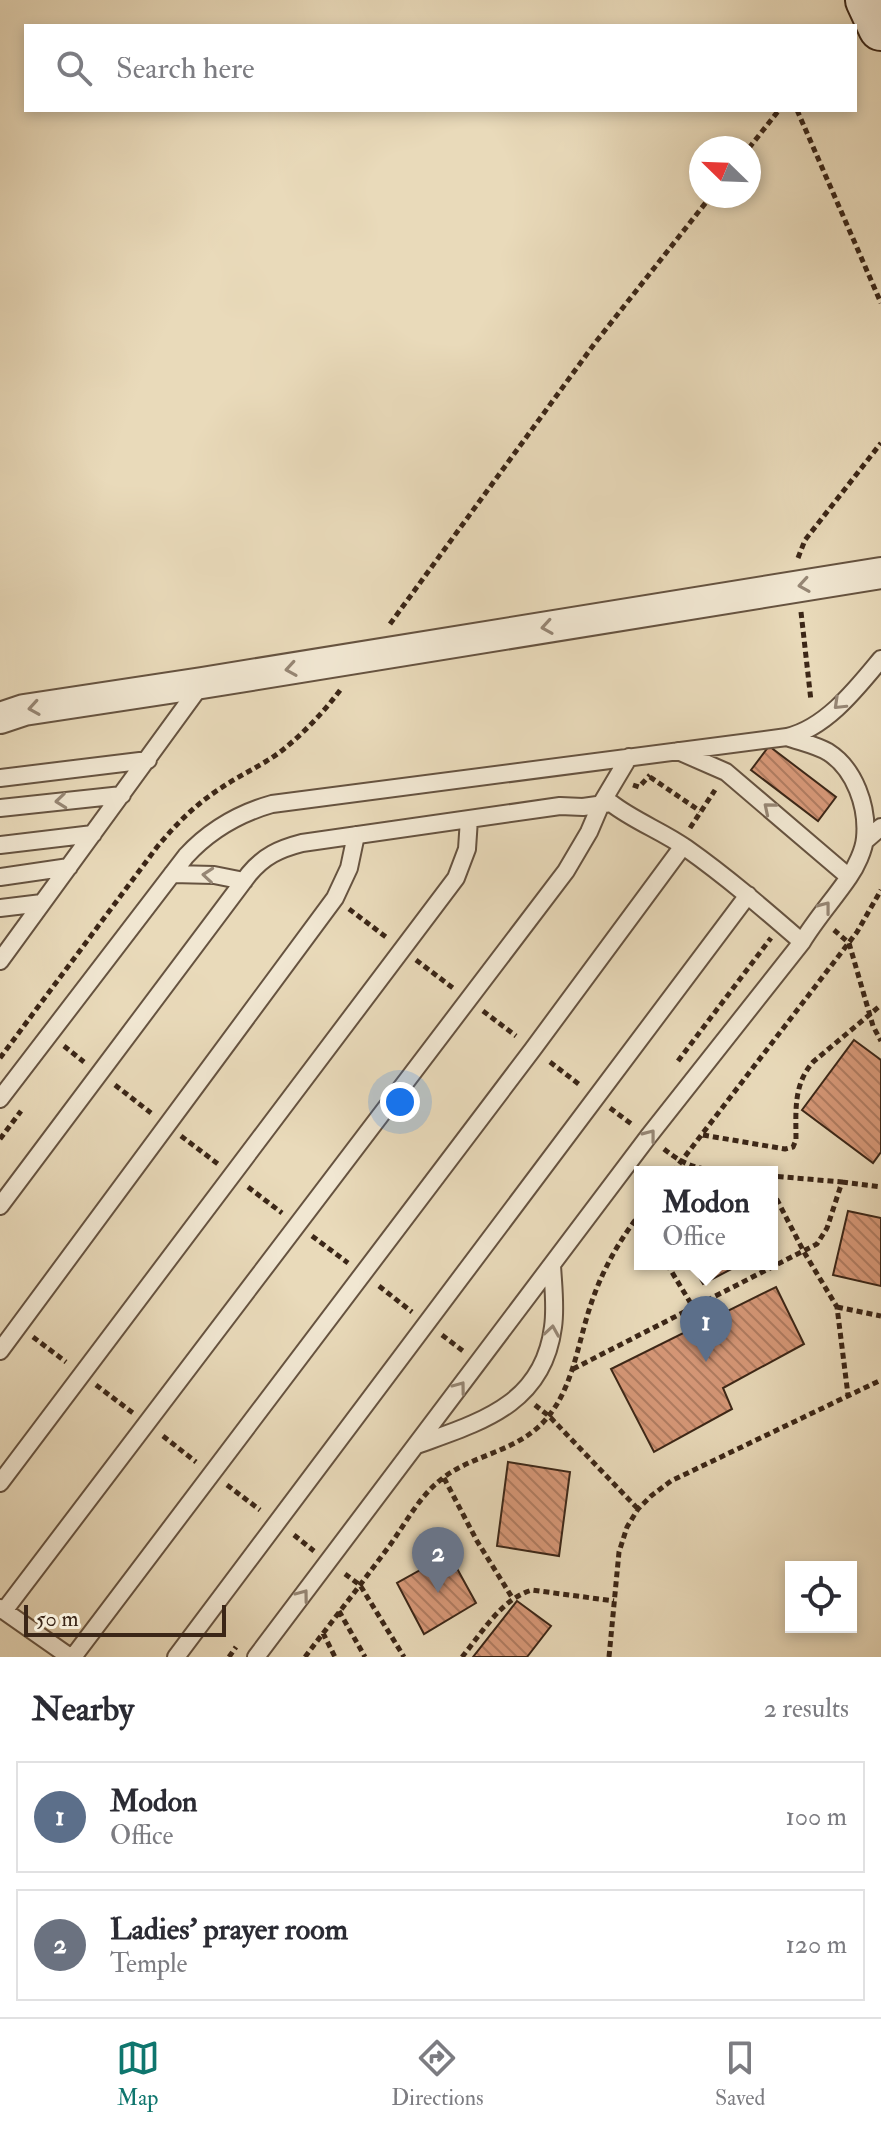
<!DOCTYPE html>
<html lang="en">
<head>
<meta charset="utf-8">
<style>
	body { margin:0; font-family:"IM FELL Double Pica",serif; background:#f7f7f7; color:#2b2b33 }
	.controls { position:absolute; right:24px; bottom:24px; display:grid; overflow:hidden; border-radius:0px; box-shadow:0 4px 12px #0003 }
	.controls button { width:72px; height:72px; display:grid; place-items:center; padding:0; border:0; border-bottom:2px solid #e1e1e2; background:#fff; color:#2b2b33; font:40px sans-serif }
	.compass { position:absolute; left:689px; top:136px; width:72px; height:72px; border-radius:50%; background:#fff; box-shadow:0 4px 12px #0003; rotate:293deg }
	.scale { position:absolute; left:24px; bottom:20px; width:202px; box-sizing:border-box; padding-left:8px; border:4px solid #3b2617; border-top:0; font-size:22px; line-height:28px; white-space:nowrap; color:#3b2617; -webkit-text-stroke:6px #f1e7d2; paint-order:stroke }
	.you { position:absolute; left:400px; top:1102px; width:28px; height:28px; margin:-20px; border:6px solid #fff; border-radius:50%; background:#1a73e8; box-shadow:0 0 0 12px #1a73e833 }
	.badge { display:grid; place-items:center; width:52px; height:52px; border-radius:50%; background:#0f766e; color:#fff; font-size:26px; font-weight:700 }
	.pin { position:absolute; translate:-50% -66px; filter:drop-shadow(0 2px 4px #0008) }
	.pin::after { content:''; position:absolute; top:42px; width:28px; height:24px; background:inherit; clip-path:polygon(0 0,100% 0,50% 100%) }
	.popup { position:absolute; left:634px; top:1166px; width:144px; height:104px; box-sizing:border-box; display:grid; place-content:center; border-radius:0px; background:#fff; filter:drop-shadow(0 2px 6px #0005); font-size:26px; white-space:nowrap; color:#7c7c81 }
	.popup b { font-size:30px; color:#2b2b33 }
	.popup::after { content:''; position:absolute; left:50%; top:100%; margin-left:-16px; border:16px solid transparent; border-top-color:#fff }
	.list { margin:0; padding:0; list-style:none }
	h2 { display:flex; justify-content:space-between; align-items:center; height:104px; margin:0; padding:0 32px; font-size:34px }
	h2 small { font-size:26px; font-weight:400; color:#7c7c81 }
	.list li { display:grid; grid-template-columns:52px 1fr auto; gap:24px; align-items:center; box-sizing:border-box; height:112px; margin:0 16px 16px; padding:0 16px; border:2px solid #e1e1e2; border-radius:0px }
	.list b { display:block; font-size:30px; white-space:nowrap }
	.list p { margin:0; font-size:26px; white-space:nowrap; color:#7c7c81 }
	.list em { font-size:26px; font-style:normal; color:#7c7c81 }
	.icon { flex:none; width:44px; height:44px; fill:none; stroke:currentColor; stroke-width:2; stroke-linecap:round; stroke-linejoin:round }
	.map { position:relative; flex:none; width:881px; height:1657px; overflow:hidden }
	.search { position:absolute; background:#fff; box-shadow:0 4px 12px #0003; left:24px; right:24px; top:24px; height:88px; display:flex; align-items:center; gap:20px; box-sizing:border-box; padding:0 28px; border-radius:0px; color:#7c7c81; font-size:30px }
	.sheet { height:360px; background:#fff }
	nav { display:flex; justify-content:space-around; align-items:center; box-sizing:border-box; height:112px; border-top:2px solid #e1e1e2; background:#fff; font-size:22px; color:#7c7c81 }
	nav a { display:grid; justify-items:center; gap:4px }
	nav .on { color:#0f766e }
	.map>svg:first-child { display:block }
	.building { fill:url(#building-back-hatch); stroke:#3b2617; stroke-width:2 }
	.lines { fill:none; stroke-linecap:round; stroke-linejoin:round }
	.lane-casing { stroke:#665340; stroke-width:20 }
	.street-casing { stroke:#665340; stroke-width:34 }
	.secondary-casing { stroke:#3b2617; stroke-width:48 }
	.path { stroke:#3b2617; stroke-width:5; stroke-dasharray:6 4; stroke-linecap:butt }
	.lane { stroke:#f1e7d2; stroke-width:16 }
	.street { stroke:#f1e7d2; stroke-width:30 }
	.secondary { stroke:#f1e7d2; stroke-width:44 }
	.oneway { stroke:#968674 }
</style>
</head>
<body>
<div class="map">
<svg width="881" height="1657" viewBox="0 0 881 1657">
	<defs>
		<pattern id="building-back-hatch" width="6" height="6" patternUnits="userSpaceOnUse" patternTransform="scale(2)"><rect width="6" height="6" fill="#d79878"/><path d="M-1 5l2 2M0 0l6 6M5-1l2 2" fill="none" stroke="#b07c61"/></pattern>
	</defs>
	<rect width="100%" height="100%" fill="#e9daba"/>
	<filter id="stains"><feTurbulence type="fractalNoise" baseFrequency=".0025" numOctaves="4"/><feColorMatrix values="0 0 0 0 .2 0 0 0 0 .09 0 0 0 0 .02 0 0 0 .5 -.17"/></filter>
	<radialGradient id="worn" r=".72"><stop offset=".6" stop-color="#630" stop-opacity="0"/><stop offset="1" stop-color="#630" stop-opacity=".3"/></radialGradient>
	<path class="building" d="M769 746 836 797 818 821 751 770Z
		M854 1040 881 1060V1152L873 1163 802 1110Z
		M848 1211 881 1218V1286L833 1275Z
		M691 1264H741L703 1284Z
		M776 1287 804 1344 723 1388 732 1409 654 1452 611 1369Z
		M508 1462 570 1472 559 1556 497 1546Z
		M449 1554 476 1603 424 1634 397 1583Z
		M517 1601 551 1626 527 1657H473Z"/>
	<g class="lines">
		<defs>
			<path id="lane" d="M787 737C826 728 857 688 881 659
				M678 751 726 772 849 877
				M0 778 148 760
				M0 808 122 795
				M865 841 881 827
				M0 845 93 834
				M172 874 214 875 244 881
				M0 877 69 867
				M0 908 42 903
				M0 961 201 685
				M0 1099 186 856C210 830 237 814 272 804L787 737C801 742 816 745 828 752 855 769 868 807 865 838 864 850 856 867 849 877 834 899 816 919 802 942L648 1137 256 1657
				M0 1206 249 874C264 856 279 849 302 843L560 806 583 807 611 803C634 821 662 831 686 848 727 877 764 909 802 942
				M0 1351 335 898 349 868 356 835
				M417 1445C480 1422 543 1405 553 1327 556 1307 553 1285 552 1265
				M0 1483 456 878 467 849 469 819
				M0 1608 70 1657
				M4 1611 566 871 589 832 601 804 629 757
				M73 1657 533 1049 683 846
				M176 1657 748 895"/>
			<path id="street" d="M0 718 24 710 202 683 881 573"/>
			<path id="secondary" d="M868 0 881 28"/>
		</defs>
		<use href="#lane" class="lane-casing"/>
		<use href="#street" class="street-casing"/>
		<use href="#secondary" class="secondary-casing"/>
		<path class="path" d="M797 110 881 303
			M749 148 779 110
			M798 558 805 540 881 443
			M801 612 811 701
			M390 624 595 343 711 196
			M650 777 700 811
			M633 785 639 787 650 775
			M690 828 715 790
			M349 909 386 937
			M834 930 849 943 873 1026 881 1041
			M416 960 453 988
			M483 1011 516 1036
			M64 1046 84 1062
			M0 1058 157 847C176 824 196 804 221 788 240 775 261 766 280 752 303 734 323 713 341 689
			M678 1061 771 938
			M550 1062 580 1085
			M115 1085 151 1113
			M610 1108 634 1126
			M703 1135 785 1149 793 1147 796 1140C796 1111 793 1085 813 1062L881 1005
			M181 1136 218 1164
			M0 1139 21 1111
			M664 1149C685 1166 698 1169 725 1172
			M673 1172 857 932 881 890
			M842 1182 881 1187
			M248 1187 282 1213
			M772 1190 804 1252 837 1307 848 1395
			M312 1236 348 1263
			M667 1264 693 1307
			M379 1286 412 1312
			M837 1307 881 1316
			M442 1335 463 1351
			M33 1337 66 1362
			M573 1369 817 1244 827 1228 842 1182 772 1176
			M96 1385 133 1413
			M535 1405 549 1416 638 1509
			M163 1436 196 1462
			M444 1478 477 1541 513 1599
			M227 1485 260 1510
			M294 1535 314 1551
			M345 1574 360 1585 404 1657
			M339 1611 365 1657
			M323 1633 335 1657
			M229 1657 236 1647
			M305 1657C333 1620 362 1583 390 1545 405 1524 418 1499 438 1482 472 1452 521 1454 551 1413 573 1383 578 1345 589 1310 600 1275 617 1243 640 1214
			M462 1657C482 1633 501 1599 532 1590L614 1601
			M609 1657 619 1552 627 1527 638 1509 651 1496 671 1481 881 1380"/>
		<use href="#lane" class="lane"/>
		<use href="#street" class="street"/>
		<use href="#secondary" class="secondary"/>
	</g>
	<defs><path id="oneway-chevron" d="M-2-3.5L2.5 0L-2 3.5" fill="none" stroke-width="1.6" stroke-linecap="round" stroke-linejoin="round" transform="scale(2)"/></defs>
	<g class="oneway">
		<use href="#oneway-chevron" transform="translate(804 585) rotate(171)"/>
		<use href="#oneway-chevron" transform="translate(547 627) rotate(171)"/>
		<use href="#oneway-chevron" transform="translate(291 669) rotate(171)"/>
		<use href="#oneway-chevron" transform="translate(839 704) rotate(136)"/>
		<use href="#oneway-chevron" transform="translate(34 708) rotate(171)"/>
		<use href="#oneway-chevron" transform="translate(61 801) rotate(174)"/>
		<use href="#oneway-chevron" transform="translate(769 808) rotate(-140)"/>
		<use href="#oneway-chevron" transform="translate(208 875) rotate(-175)"/>
		<use href="#oneway-chevron" transform="translate(825 907) rotate(-52)"/>
		<use href="#oneway-chevron" transform="translate(650 1135) rotate(-52)"/>
		<use href="#oneway-chevron" transform="translate(552 1331) rotate(-81)"/>
		<use href="#oneway-chevron" transform="translate(460 1387) rotate(-53)"/>
		<use href="#oneway-chevron" transform="translate(303 1595) rotate(-53)"/>
	</g>
	<rect width="100%" height="100%" filter="url(#stains)"/>
	<rect width="100%" height="100%" fill="url(#worn)"/>
</svg>
<div class="controls">
<button><svg class="icon" aria-label="locate" viewBox="0 0 24 24"><circle cx="12" cy="12" r="6"/><path d="M12 2v4M12 18v4M2 12h4M18 12h4"/></svg></button>
</div>
<svg class="compass" viewBox="-18 -18 36 36"><path d="M0-13l5 13h-10z" fill="#e53935"/><path d="M0 13l5-13h-10z" fill="#7c7c81"/></svg>
<div class="scale">50 m</div>
<div class="you"></div>
<div class="pin badge" style="left:706px;top:1362px;background:#5c6f8a">1</div>
<div class="popup"><b>Modon</b>Office</div>
<div class="pin badge" style="left:438px;top:1593px;background:#6b7280">2</div>
<div class="search"><svg class="icon" aria-label="search" viewBox="0 0 24 24"><circle cx="10" cy="10" r="6"/><path d="M15 15l6 6"/></svg>Search here</div>
</div>
<section class="sheet">
<h2>Nearby<small>2 results</small></h2>
<ul class="list">
<li><span class="badge" style="background:#5c6f8a">1</span><div><b>Modon</b><p>Office</p></div><em>100 m</em></li>
<li><span class="badge" style="background:#6b7280">2</span><div><b>Ladies' prayer room</b><p>Temple</p></div><em>120 m</em></li>
</ul>
</section>
<nav>
<a class="on"><svg class="icon" aria-label="map" viewBox="0 0 24 24"><path d="M3 6l6-2 6 2 6-2v14l-6 2-6-2-6 2zM9 4v14M15 6v14"/></svg>Map</a>
<a><svg class="icon" aria-label="directions" viewBox="0 0 24 24"><path d="M12 3l9 9-9 9-9-9zM9 14v-3h6M13 9l2 2-2 2"/></svg>Directions</a>
<a><svg class="icon" aria-label="saved" viewBox="0 0 24 24"><path d="M7 4h10v16l-5-4-5 4z"/></svg>Saved</a>
</nav>
</body>
</html>
